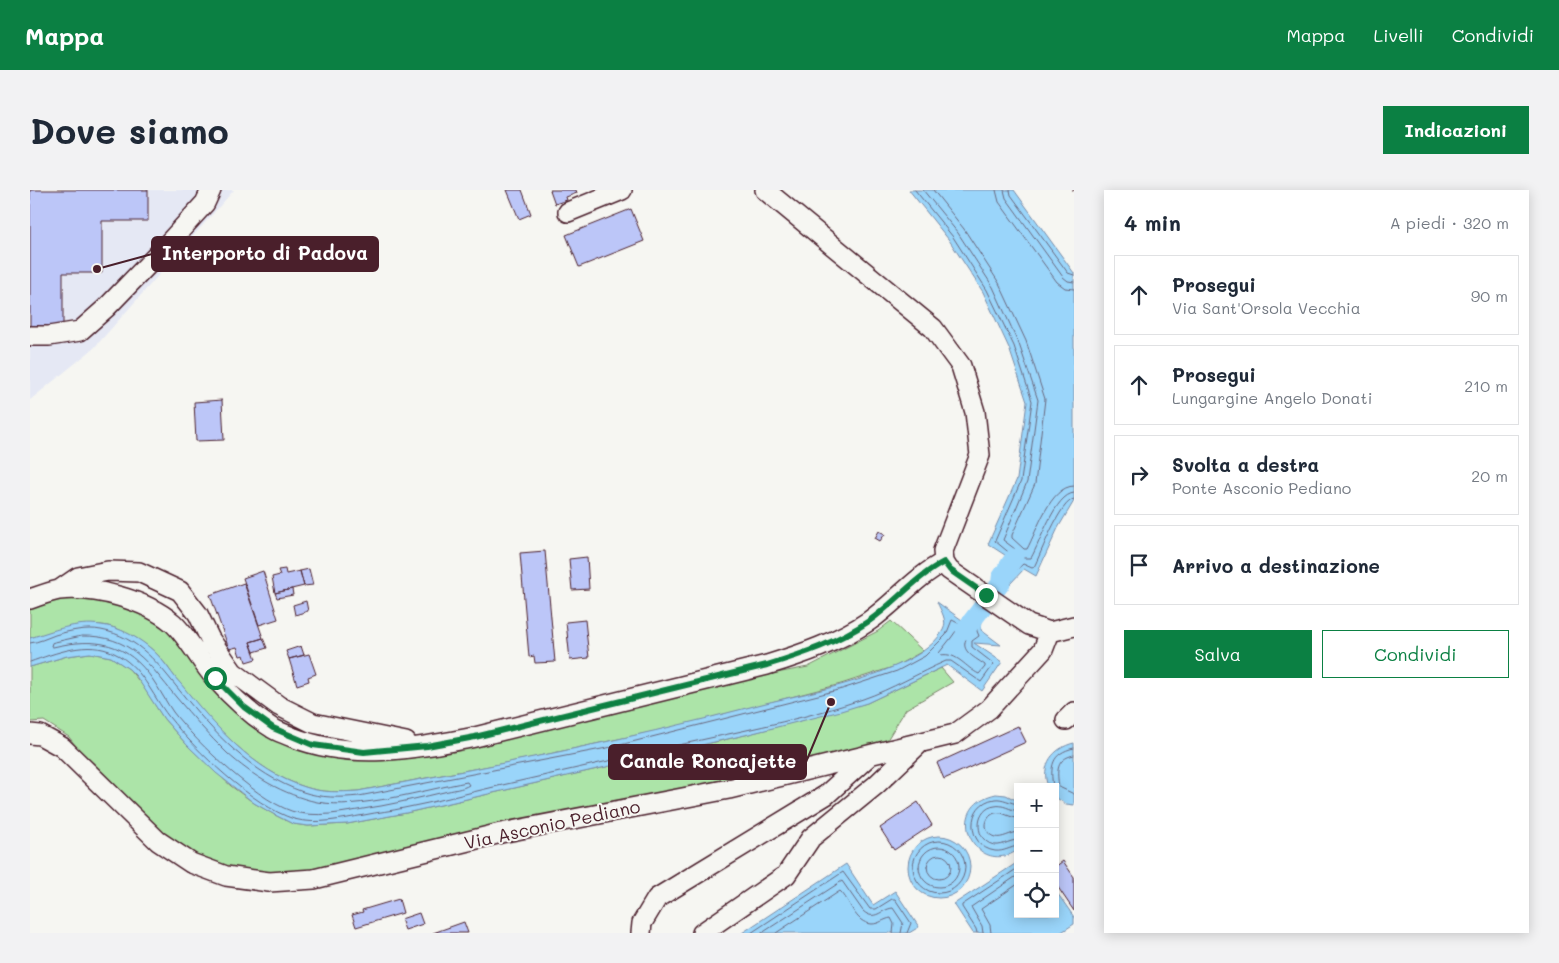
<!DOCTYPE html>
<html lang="it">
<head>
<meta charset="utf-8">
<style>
	body { margin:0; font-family:Mali,sans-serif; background:#f2f2f3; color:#1f2937 }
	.controls { position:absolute; right:15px; bottom:15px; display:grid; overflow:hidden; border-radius:0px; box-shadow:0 2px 12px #0003 }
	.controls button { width:45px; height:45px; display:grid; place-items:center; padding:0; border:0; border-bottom:1px solid #e0e1e3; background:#fff; color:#1f2937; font:25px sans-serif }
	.stop { position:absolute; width:15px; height:15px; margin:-11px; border:4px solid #0b8043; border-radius:50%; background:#fff }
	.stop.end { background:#0b8043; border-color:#fff; box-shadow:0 1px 5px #0008 }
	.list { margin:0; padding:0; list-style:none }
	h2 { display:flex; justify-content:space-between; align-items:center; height:65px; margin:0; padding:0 20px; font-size:21px }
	h2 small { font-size:16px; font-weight:400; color:#747a83 }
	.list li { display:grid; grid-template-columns:32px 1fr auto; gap:15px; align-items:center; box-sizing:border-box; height:80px; margin:0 10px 10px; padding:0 10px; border:1px solid #e0e1e3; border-radius:0px }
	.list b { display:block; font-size:19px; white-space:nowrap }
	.list p { margin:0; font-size:16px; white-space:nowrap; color:#747a83 }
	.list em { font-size:16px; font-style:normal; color:#747a83 }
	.actions { display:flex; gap:10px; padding:15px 20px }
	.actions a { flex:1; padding:11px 0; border:1px solid #0b8043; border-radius:0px; text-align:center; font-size:18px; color:#0b8043 }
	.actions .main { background:#0b8043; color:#fff }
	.icon { flex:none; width:28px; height:28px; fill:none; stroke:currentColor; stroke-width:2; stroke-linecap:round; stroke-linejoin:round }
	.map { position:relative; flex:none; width:1044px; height:743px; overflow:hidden; border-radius:0px }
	header { display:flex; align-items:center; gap:30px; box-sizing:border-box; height:70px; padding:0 25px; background:#0b8043; color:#fff }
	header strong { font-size:24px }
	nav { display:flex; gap:28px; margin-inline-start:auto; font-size:18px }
	.intro { display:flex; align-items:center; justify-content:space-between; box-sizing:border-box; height:120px; padding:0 30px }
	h1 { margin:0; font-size:35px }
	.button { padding:12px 22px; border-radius:0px; background:#0b8043; color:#fff; font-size:18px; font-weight:700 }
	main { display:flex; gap:30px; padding:0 30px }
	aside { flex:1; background:#fff; border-radius:0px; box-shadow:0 2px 12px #0003 }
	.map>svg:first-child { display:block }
	.built { fill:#e5e8f4 }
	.green { fill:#ace4a8; stroke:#7b826a }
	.water { fill:#9ad5fa; stroke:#7a8ca7 }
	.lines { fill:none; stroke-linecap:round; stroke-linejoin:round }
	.shore { stroke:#6a687e; stroke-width:1 }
	.canal { stroke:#9ad5fa; stroke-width:19 }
	.building { fill:#bcc6f8; stroke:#4a1f2b }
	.minor-casing { stroke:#4a1f2b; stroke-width:22 }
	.path { stroke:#4a1f2b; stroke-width:3; stroke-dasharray:1 4; stroke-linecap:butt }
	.minor { stroke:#f6f6f2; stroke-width:19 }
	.route { stroke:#0b8043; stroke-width:6 }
	.labels { text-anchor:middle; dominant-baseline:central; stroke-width:4; stroke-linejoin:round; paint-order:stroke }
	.street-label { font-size:18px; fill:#4a1f2b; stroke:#f6f6f2 }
	.leader { fill:none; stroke:#4a1f2b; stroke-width:2 }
	.callout-dot { fill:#4a1f2b; stroke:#f6f6f2; stroke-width:2 }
	.callout { fill:#4a1f2b; stroke:#4a1f2b; stroke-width:2 }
	.callout-label { font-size:19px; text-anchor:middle; font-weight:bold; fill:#fff }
</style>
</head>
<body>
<header>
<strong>Mappa</strong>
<nav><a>Mappa</a><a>Livelli</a><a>Condividi</a></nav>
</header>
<div class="intro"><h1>Dove siamo</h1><a class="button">Indicazioni</a></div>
<main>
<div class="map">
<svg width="1044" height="743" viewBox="0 0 1044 743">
	<rect width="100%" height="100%" fill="#f6f6f2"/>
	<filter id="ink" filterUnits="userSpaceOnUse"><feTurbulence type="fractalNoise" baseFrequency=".02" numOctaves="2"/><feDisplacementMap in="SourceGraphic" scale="10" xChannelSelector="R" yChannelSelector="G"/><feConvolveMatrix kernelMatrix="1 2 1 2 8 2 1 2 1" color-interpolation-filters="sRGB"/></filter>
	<g filter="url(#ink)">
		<path class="built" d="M0 0H204L64 158 0 210Z"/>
		<path class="green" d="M28 399 145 430 186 486 243 537 335 569 397 565 445 547 648 502 778 477 848 441 861 431 893 461 866 476 811 494 649 536 496 569 328 601C310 602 293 603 275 597 223 581 184 535 151 495 144 487 139 478 132 470 121 455 90 436 71 435 66 434 60 436 56 436 35 438 20 442 0 448V413Z
			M60 463 81 467 99 479 113 496 134 529 157 555 201 596 224 613 245 625 263 634 278 636 317 634 376 623 715 545 837 513 911 478 923 492 876 519 854 555 467 638 284 685 243 686 200 678 165 667 131 646 73 592 39 547 14 531 0 532V477L37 466Z"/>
		<path class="water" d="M879 0H984L1044 83V311L1028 338 1006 386 994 379 980 394 971 388 978 367 958 354 987 289 997 212 979 158 953 102 919 50Z
			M907 412 932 430 949 419 953 421 951 440 971 455 944 453 972 472 952 501 917 475 837 513 811 521 715 545 376 623 317 634 278 636 263 634 245 625 224 613 186 583 157 555 134 529 106 486 99 479 81 467 60 463 37 466 0 477V448C22 441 47 431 71 435 92 437 119 453 132 470 139 478 144 487 151 494 184 535 223 581 275 597 292 603 310 602 328 601 461 576 593 551 724 516 770 504 821 496 865 476 882 469 904 457 913 440 918 431 911 421 907 412Z
			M1044 553V615L1036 614 1025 607V597H1018C1010 575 1023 558 1044 553Z
			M966 604 976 605 988 611V660C945 689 911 616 966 604Z
			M878 677a31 31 0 1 1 62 0a31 31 0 1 1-62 0Z
			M988 672V724H1025V700L1044 727V734L1030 743H943L924 714Z
			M816 674 843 715 865 701 889 737 879 743H712Z"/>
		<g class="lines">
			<path class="shore" d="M885 0 923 47 957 100 984 156 1002 211 991 291 965 351 982 365 980 382 983 383 993 374 1002 378 1004 377C1011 364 1030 311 1044 309
				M893 0 928 43 963 97 989 154 1008 210 997 292 973 350 985 359 990 368H1001C1010 353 1025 304 1044 303
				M903 0 934 39 969 93 996 151 1015 209 1005 294 982 345V348L994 359H997C1007 341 1020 296 1044 296
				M966 0 969 12 1027 92 1035 98 1044 99
				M974 0 976 8 1033 87 1038 91 1044 92
				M980 0 981 5 1038 83 1044 85
				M939 440 940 443C926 460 943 466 955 475V477L949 484C936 478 927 462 911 465L909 463 921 448 926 441Z
				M52 446C101 445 118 473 146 507 162 526 179 546 197 563 222 586 254 605 287 612 329 620 393 600 437 592L439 595C433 599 422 600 414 602 393 607 372 612 351 616 324 620 296 628 269 623 233 617 165 551 143 522 136 512 130 500 123 490 97 452 66 447 23 457L21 456 22 453Z
				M0 453C9 452 17 448 25 445 39 441 57 437 71 440 109 447 128 474 150 501 183 542 221 584 273 602 291 608 310 608 329 606L582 557 812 499 867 481 895 466 916 445 922 430 932 435 944 428 946 429 947 441 949 446 942 451V457L964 474 951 492 921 471H916C888 483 862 499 833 509 781 527 725 538 671 550 603 565 536 581 468 596 437 603 406 612 374 618 361 621 348 622 334 625 312 629 286 635 264 629 223 616 165 560 139 527 121 504 112 476 84 463 58 450 25 463 0 472
				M1044 565C1025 569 1027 582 1029 597L1044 604
				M1023 597C1020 577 1021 563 1044 558
				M988 614C980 613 973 608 965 609 935 613 936 657 965 661 974 662 980 657 988 656
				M988 621C980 620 973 614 965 616 946 618 943 647 961 654 971 658 978 650 988 650
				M988 628C980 628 972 621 965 623 953 627 953 644 965 647 972 649 980 643 988 642
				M883 677a26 26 0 1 1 52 0a26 26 0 1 1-52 0Z
				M889 677a20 20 0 1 1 40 0a20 20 0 1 1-40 0Z
				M897 677a12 12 0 1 1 24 0a12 12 0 1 1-24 0Z
				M721 743 813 682 840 719H846L862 709H865L881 733 877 743
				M732 743 812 691 833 721C845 732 851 719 863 718L873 733 871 743
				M746 743 810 701C821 711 824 733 842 734 849 734 854 729 861 728L864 734 863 743
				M947 743 946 739 932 717V715L988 678
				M953 743 952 736 941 717 988 685
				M961 743 960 735 951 719 988 694"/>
			<path class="canal" d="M935 440 971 393V388L984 368"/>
		</g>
		<path class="building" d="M0 0H118V31H72V83H33V137H0Z
			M477 0H492L501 24 489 29Z
			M520 0H546L547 3 536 7 537 10 525 14Z
			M601 19 614 51 549 77 536 45Z
			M192 210 194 250 166 251 164 212Z
			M849 341 855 344 850 351 845 348Z
			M515 361 525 472 505 473 504 466 499 467 490 363Z
			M557 367 559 399 542 400 539 369Z
			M255 379 256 384 270 381 274 396 245 403 242 387 250 385 248 380Z
			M279 379 283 395 274 396 270 381Z
			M233 381 248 429 229 435 213 388Z
			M214 393 233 448 220 452 226 469 216 472 214 465 210 466 207 457 199 459 180 405Z
			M262 399 263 405 247 408 245 403Z
			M276 411 278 421 265 425 263 415Z
			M555 430 559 468 540 470 536 432Z
			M233 448 237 458 224 462 220 452Z
			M271 456 274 465 259 469 256 461Z
			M279 464 286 484 278 487 279 491 267 495 259 469Z
			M988 536 996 552 914 589 907 573Z
			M888 612 902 635 864 660 850 638Z
			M1033 671 1044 687V721L1025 693V677Z
			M369 709 373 723 326 737 322 725 333 722 332 720Z
			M389 723 393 734 375 740 371 729Z
			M434 732 438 743H403Z"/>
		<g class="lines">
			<defs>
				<path id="minor" d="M735 0 903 138 931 176 945 222 950 265 913 361 914 372
					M538 22 592 0
					M0 146H19L50 141 76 118 134 58 175 13 181 0
					M914 372 919 380 999 435 1020 442
					M29 400 48 387 78 381 109 382 150 401 168 424 180 449 203 482 249 516 283 533 376 552
					M0 409C9 406 19 402 29 400 65 396 116 410 143 433 158 447 171 472 185 488 201 506 221 525 242 538 248 542 256 544 262 547 323 571 383 559 445 547L737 475C773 464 808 452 839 431 865 413 885 387 914 372
					M1020 442 1044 436
					M1036 530 1044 522
					M0 544 10 545 32 557 128 651 161 673 196 686 239 692 284 689 471 643 699 599 925 544 959 519 1013 460 1020 442
					M611 743 612 733 627 708 796 605 839 566
					M672 743 756 685 781 648 846 595 890 553"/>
			</defs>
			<use href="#minor" class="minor-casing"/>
			<path class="path" d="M1043 0 1044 1"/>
			<use href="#minor" class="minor"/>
		</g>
	</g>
	<g class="lines" filter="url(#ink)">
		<path class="route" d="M185 488 214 517 243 538 283 555 334 562 397 556 445 547 737 475C773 464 808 452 839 431 865 413 885 387 914 372L920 380 956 405"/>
	</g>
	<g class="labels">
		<g class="street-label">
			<text transform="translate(522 634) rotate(-12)">Via Asconio Pediano</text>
		</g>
	</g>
	<path class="leader" d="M67 79L122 64M801 512L776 572"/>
	<g class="callout-dot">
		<circle cx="67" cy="79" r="5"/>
		<circle cx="801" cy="512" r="5"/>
	</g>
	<g class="callout">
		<rect x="122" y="47" width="226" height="34" rx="5"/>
		<rect x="579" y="555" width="197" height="34" rx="5"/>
	</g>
	<g class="callout-label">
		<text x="235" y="70">Interporto di Padova</text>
		<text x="678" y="578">Canale Roncajette</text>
	</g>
</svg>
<div class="controls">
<button>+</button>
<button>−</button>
<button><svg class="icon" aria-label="locate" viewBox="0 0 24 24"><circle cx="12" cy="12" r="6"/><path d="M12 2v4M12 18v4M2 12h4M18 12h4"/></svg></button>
</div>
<div class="stop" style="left:185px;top:488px"></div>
<div class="stop end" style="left:956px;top:405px"></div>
</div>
<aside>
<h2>4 min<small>A piedi · 320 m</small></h2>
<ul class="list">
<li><svg class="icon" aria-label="ahead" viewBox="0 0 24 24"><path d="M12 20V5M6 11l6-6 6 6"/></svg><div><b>Prosegui</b><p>Via Sant'Orsola Vecchia</p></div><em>90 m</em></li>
<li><svg class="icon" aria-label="ahead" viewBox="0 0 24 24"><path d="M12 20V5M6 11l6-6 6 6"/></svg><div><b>Prosegui</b><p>Lungargine Angelo Donati</p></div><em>210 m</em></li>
<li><svg class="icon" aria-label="right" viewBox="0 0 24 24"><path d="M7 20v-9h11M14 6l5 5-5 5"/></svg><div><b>Svolta a destra</b><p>Ponte Asconio Pediano</p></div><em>20 m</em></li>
<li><svg class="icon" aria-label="arrive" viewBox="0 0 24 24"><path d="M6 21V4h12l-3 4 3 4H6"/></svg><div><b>Arrivo a destinazione</b></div></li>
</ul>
<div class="actions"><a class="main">Salva</a><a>Condividi</a></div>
</aside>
</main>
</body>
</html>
